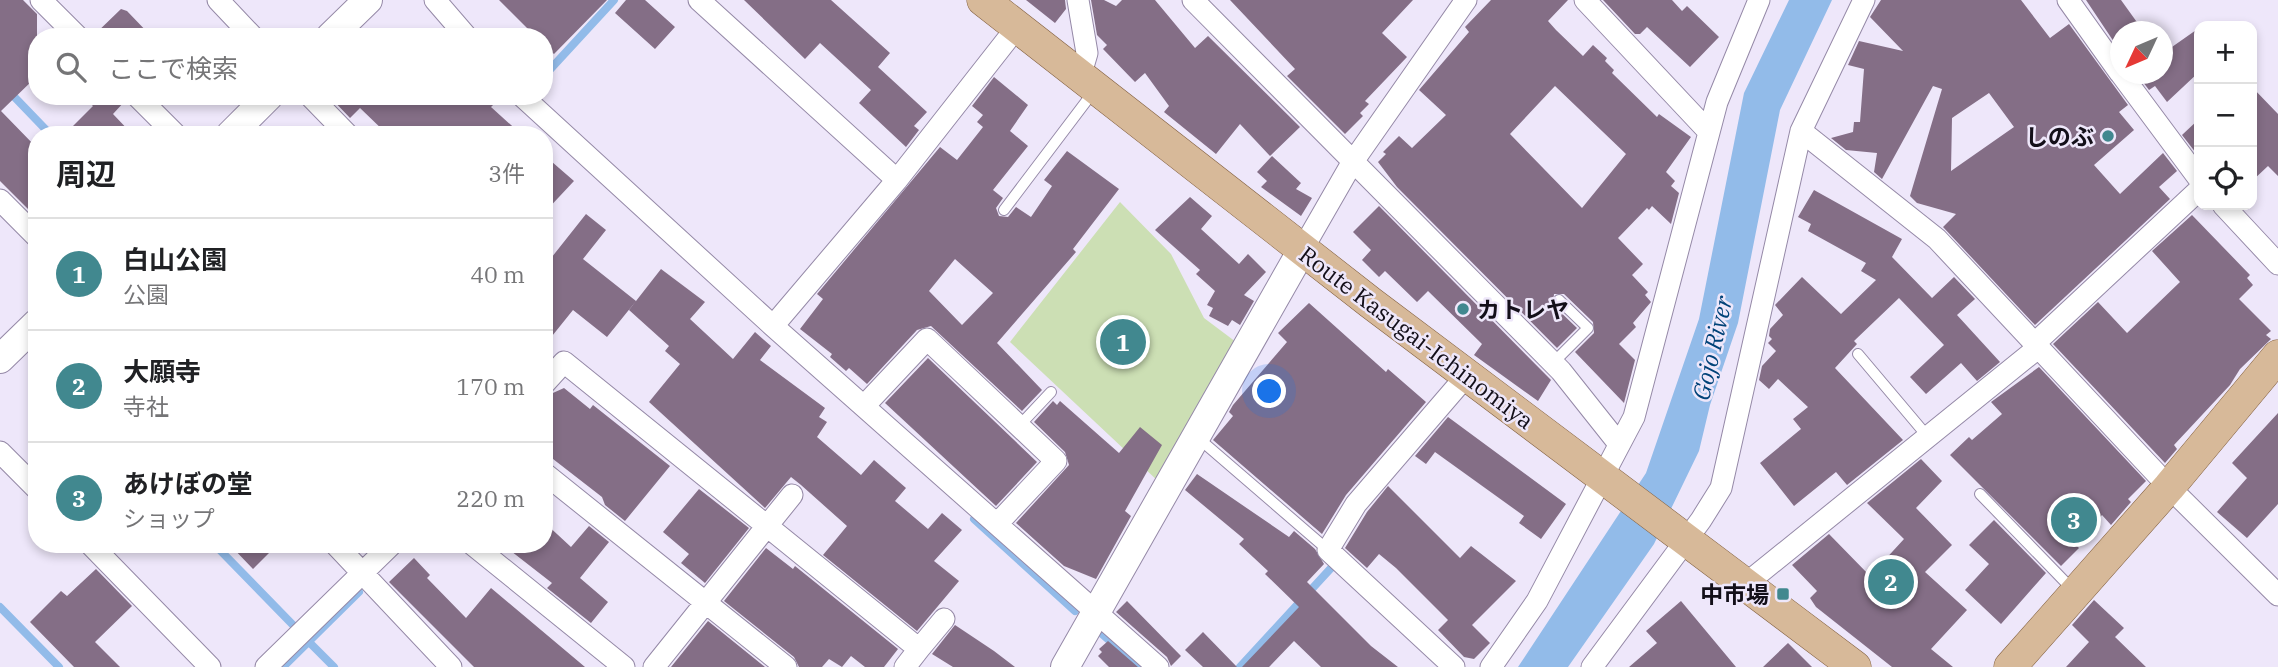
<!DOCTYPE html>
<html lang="ja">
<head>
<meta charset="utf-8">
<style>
	body { margin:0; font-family:"IBM Plex Serif","Noto Sans JP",serif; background:#f6f6f6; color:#202124 }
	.controls { position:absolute; right:21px; top:21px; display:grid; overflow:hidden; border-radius:14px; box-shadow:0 4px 10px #0003 }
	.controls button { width:63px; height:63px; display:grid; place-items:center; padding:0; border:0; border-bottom:2px solid #e0e0e0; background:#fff; color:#202124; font:35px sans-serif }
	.compass { position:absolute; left:2110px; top:21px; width:63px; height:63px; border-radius:50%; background:#fff; box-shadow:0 4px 10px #0003; rotate:226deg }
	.you { position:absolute; left:1270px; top:392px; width:24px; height:24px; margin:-18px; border:5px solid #fff; border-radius:50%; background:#1a73e8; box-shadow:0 0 0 10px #1a73e833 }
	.badge { display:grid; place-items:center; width:46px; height:46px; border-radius:50%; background:#41888f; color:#fff; font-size:23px; font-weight:700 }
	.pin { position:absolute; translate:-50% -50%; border:4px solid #fff; box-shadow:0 2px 7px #0006 }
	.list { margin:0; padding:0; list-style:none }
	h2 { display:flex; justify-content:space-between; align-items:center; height:91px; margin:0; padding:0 28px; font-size:30px }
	h2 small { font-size:23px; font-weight:400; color:#757577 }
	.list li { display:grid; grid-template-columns:46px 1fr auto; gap:21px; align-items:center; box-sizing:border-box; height:112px; padding:0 28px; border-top:2px solid #e0e0e0 }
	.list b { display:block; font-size:26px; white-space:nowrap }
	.list p { margin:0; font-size:23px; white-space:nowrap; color:#757577 }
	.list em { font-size:23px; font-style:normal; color:#757577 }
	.icon { flex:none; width:38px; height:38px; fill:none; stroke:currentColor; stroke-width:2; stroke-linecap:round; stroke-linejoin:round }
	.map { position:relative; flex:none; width:2278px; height:667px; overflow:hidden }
	.search { position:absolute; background:#fff; box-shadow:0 4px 10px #0003; left:28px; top:28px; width:525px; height:77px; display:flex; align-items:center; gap:18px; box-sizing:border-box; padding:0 24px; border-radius:28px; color:#757577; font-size:26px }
	.panel { position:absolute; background:#fff; box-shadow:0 4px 10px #0003; left:28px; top:126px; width:525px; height:427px; border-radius:28px }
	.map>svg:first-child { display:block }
	.green { fill:#ccdfb4 }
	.water { fill:#92bbe9 }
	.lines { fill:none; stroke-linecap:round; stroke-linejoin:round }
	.stream { stroke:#92bbe9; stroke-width:8 }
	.building { fill:#846e86; fill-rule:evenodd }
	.lane-casing { stroke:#9589a7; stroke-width:12 }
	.street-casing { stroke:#9589a7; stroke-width:23 }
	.secondary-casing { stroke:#9589a7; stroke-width:30 }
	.primary-casing { stroke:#826040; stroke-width:33 }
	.lane { stroke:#fff; stroke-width:10 }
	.street { stroke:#fff; stroke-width:21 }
	.secondary { stroke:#fff; stroke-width:28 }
	.primary { stroke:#d7b999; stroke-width:32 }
	.poi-dot { fill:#41888f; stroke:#eee7fa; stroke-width:2.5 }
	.labels { text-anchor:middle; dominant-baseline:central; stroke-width:5; stroke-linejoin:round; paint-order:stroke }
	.poi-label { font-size:23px; font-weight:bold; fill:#130f19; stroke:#eee7fa; text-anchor:end }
	.street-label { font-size:23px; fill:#130f19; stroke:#eee7fa }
	.water-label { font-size:24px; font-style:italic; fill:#004278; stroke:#eee7fa }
</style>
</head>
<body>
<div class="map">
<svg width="2278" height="667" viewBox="0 0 2278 667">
	<rect width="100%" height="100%" fill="#eee7fa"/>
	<path class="green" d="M1120 202 1171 254 1204 318 1236 342 1159 482 1010 342Z"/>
	<path class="water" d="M1789 0H1832L1780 110 1738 323 1710 405 1699 451 1654 544 1568 667H1518L1646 473 1699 319 1744 93Z"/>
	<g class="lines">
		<path class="stream" d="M544 76 614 0
			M0 82 51 135
			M34 360 37 362
			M974 519 1075 611
			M214 544 293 625
			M0 607 59 667
			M1102 634 1140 667
			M309 642 334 667
			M283 667 359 592
			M1240 667 1332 567"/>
	</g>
	<path class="building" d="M0 0H23L37 14V76L1 111 37 148V218L0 181Z
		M499 0H607L554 54 544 45V37H536Z
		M626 0H645L675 27 655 49 615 13Z
		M744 0H831L890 53 878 67 927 112 914 126 919 130 906 147 859 103 871 90 820 43 805 59Z
		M1026 0H1065L1066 9 1055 23Z
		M1091 0H1104L1116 6 1122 0H1155L1195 48 1208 36 1300 127 1270 156 1240 124 1216 154 1164 112 1169 106 1145 73 1135 82 1103 49 1107 45 1097 35Z
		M1230 0H1413L1382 33 1407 57 1365 101 1369 104 1360 113 1363 116 1345 134 1287 76 1295 69Z
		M1491 0H1568L1548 21 1556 30 1583 56 1593 45 1607 58 1605 61 1614 70 1612 73 1657 117 1659 114 1691 137 1666 172 1675 181 1671 186 1679 193 1671 224 1652 206 1649 210 1647 208 1618 238 1643 264 1632 275 1648 292 1645 295 1651 302 1633 323 1636 327 1619 344 1635 360 1624 403 1575 352 1594 333 1593 322 1564 294H1554L1553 305 1577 328 1557 348 1397 187 1378 162 1386 154 1383 152 1399 136 1412 148 1446 115 1419 90 1469 32 1465 27ZM1555 86 1626 154 1582 208 1510 134Z
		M1603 0H1672L1682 11 1687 6 1719 37 1690 67 1647 27 1640 34H1635Z
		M1881 0H2021L2050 38 2069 24 2128 105 2119 112 2134 130 2094 165 2120 194 2163 153 2177 171 2159 187 2170 199 2035 325 1943 227 1956 214 1917 203 1910 196 1942 89 1933 86 1882 179 1874 172 1877 153 1846 150 1831 138 1853 132 1854 122H1860L1864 69 1848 65 1859 41 1903 51 1870 17ZM1989 93 2014 127 1951 171 1952 118Z
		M2086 0H2121L2144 32H2120V51Z
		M121 9 127 11 152 37H92Z
		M2199 28V72L2167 102 2155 86 2149 90 2137 74H2162V54Z
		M994 77 1028 105 1010 131 1028 146 993 190 1003 198 996 208 999 216 1008 217 1016 207 1031 217 1052 186 1044 180 1067 151 1119 189 1073 249 1076 252 997 343 1042 390 1022 411 931 326 917 330 867 384 849 368 846 371 830 357 832 354 800 329 823 299 817 294 940 147 957 160 983 127 977 122 983 115 972 106ZM955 259 993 293 962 325 929 291Z
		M2252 87 2278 114V176L2268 166 2252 181Z
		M83 96H124L125 101 113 114 133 135H64L93 106Z
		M329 96H502L491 107 522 135H388L360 108 350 118Z
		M2199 119V150L2196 153 2182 135Z
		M544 155 574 181 544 213Z
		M1272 156 1301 183 1296 189 1312 198 1301 216 1261 187 1267 181 1257 172Z
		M1814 190 1902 239 1892 257 1932 298 1954 277 1975 299 1957 315 2000 362 1977 381 1961 363 1926 394 1910 377 1944 345 1899 298 1854 341 1857 344 1835 368 1903 440 1847 485 1836 472 1794 506 1760 463 1801 429 1793 419 1808 407 1778 379 1769 389 1759 380 1762 366 1776 351 1768 343 1772 339 1769 336 1770 329 1783 315 1775 305 1802 277 1841 314 1876 280 1861 271 1866 263 1808 231 1811 224 1798 217Z
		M1190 197 1212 216 1201 229 1239 264 1248 254 1266 272 1244 295 1254 301 1240 325 1232 320 1228 326 1209 316 1213 308 1207 305 1215 291 1196 274 1200 270 1155 230Z
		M1379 206 1551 380 1538 401 1474 355 1482 344 1428 291 1417 302 1385 271 1379 277 1362 260 1371 250 1353 232Z
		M586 214 606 230 583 259 636 301 607 337 573 310 544 346V267Z
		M2192 215 2250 275 2247 278 2253 285 2239 299 2271 331 2266 335 2271 339 2240 369 2230 385 2174 445 2177 449 2165 463 2053 344 2098 302 2127 333 2180 282 2152 251Z
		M661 269 705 302 690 319 733 359 755 332 771 346 760 360 825 408 819 417 827 422 817 437 861 475 874 460 906 488 895 501 928 529 942 513 962 530 934 561 959 581 917 631 823 555 847 526 801 485 791 477 765 508 649 402 680 364 665 351 669 346 629 310Z
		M1309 303 1386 372 1388 369 1426 402 1346 495 1322 534 1213 440 1233 416 1229 412 1233 405 1287 342 1278 333Z
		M928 358 1037 462 996 506 885 403Z
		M2039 367 2146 481 2128 499 2131 502 2111 525 2102 515 2074 543 2079 548 2061 566 1950 455 1969 437 1972 440 2002 414 1991 402Z
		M564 388 590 409 593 405 670 466 625 521 605 505 602 497 544 452V397Z
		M1053 401 1057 405 1060 401 1119 453 1140 427 1162 445 1125 511 1131 516 1096 579 1064 566 1016 523 1069 465 1065 452 1034 422Z
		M2278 413V504L2247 538 2217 512 2247 478 2232 463Z
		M1448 417 1566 504 1541 539 1519 523 1524 516 1435 452 1426 464 1415 456Z
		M1921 459 1942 481 1916 508 1952 545 1925 572 1967 610 1931 649 1953 667H1892L1816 607 1810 598 1817 591 1792 565 1829 534 1870 576 1904 539 1867 503Z
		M1197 474 1289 537 1294 531 1315 549 1324 564 1307 582 1371 646 1398 667H1321L1294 641 1269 667H1242L1299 607 1265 574 1268 571 1239 544 1244 539 1185 490Z
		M1388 486 1460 558 1471 546 1516 581 1472 625 1490 643 1474 659 1464 657 1438 630 1448 620 1396 568 1379 554 1367 568 1345 548 1367 512Z
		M699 489 749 528 705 583 681 563 689 554 663 532Z
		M1994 520 2046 573 2001 624 1965 590 1989 564 1969 545Z
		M544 522 571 547 589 526 609 542 580 578 608 602 591 623 547 588 552 583 502 544H544Z
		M229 544H278L253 569Z
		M766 548 793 569 795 566 898 649 884 667H865L851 656 842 667 829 659 822 667H799L794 657 724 601Z
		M414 558 430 575 427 578 466 618 491 588 585 667H474L389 582Z
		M96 569 132 606 95 642 120 667H74L30 622 61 591 67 596Z
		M2094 600 2124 628 2115 637 2146 667H2066L2089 642 2072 625Z
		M1127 601 1181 656 1171 666 1167 657 1116 612Z
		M1681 601 1736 667H1629L1657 643 1646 631Z
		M708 621 765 667H671Z
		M955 625 994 651 1015 667H953L932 654Z
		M1203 632 1237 667H1203L1185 650Z
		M1108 641 1138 667H1109L1098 656 1102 652 1099 649Z
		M1788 643 1812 667H1763Z"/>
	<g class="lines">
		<defs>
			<path id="lane" d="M1004 210 1094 91
				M1858 354 1928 437
				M1553 363 1588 328 1559 300
				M1019 426 1051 392
				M1197 437 1328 550
				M1980 494 2073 590"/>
			<path id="street" d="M41 0 78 37
				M218 0 253 37
				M435 0 467 37
				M699 0 897 180
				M1078 0 1087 53 1080 77
				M1193 0 1561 371 1619 444
				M1585 0 1709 132
				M2068 0 2120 73
				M2121 74 2199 179
				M137 96 176 135
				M310 96 348 135
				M522 96 773 326 1158 667
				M1801 131 1937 239 2169 487 2278 595
				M0 200 37 237
				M2223 205 2278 264
				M1302 250 1352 163 1466 0
				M773 326 897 180 1017 27
				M2035 343 2199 190
				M544 384 564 362 767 526 792 495
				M864 406 927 339 1056 461 997 524
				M0 452 37 489
				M544 473 786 667
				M90 544 210 667
				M335 544 451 667
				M472 544 624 667
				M1747 583 2039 347
				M919 649 944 619
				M266 667 392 544
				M654 667 767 526 919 649 905 667
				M1454 667 1328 550 1356 504 1467 375
				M1491 667 1537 601 1634 417 1717 102 1759 0
				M1592 667 1701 520 1721 488 1801 131 1864 0"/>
			<path id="secondary" d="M330 37 368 0
				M230 135 269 96
				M0 359 37 323
				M1065 667 1302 250"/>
			<path id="primary" d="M983 0 1371 303 1855 667
				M2010 667 2169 487 2278 356"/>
		</defs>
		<use href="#lane" class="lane-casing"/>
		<use href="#street" class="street-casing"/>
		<use href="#secondary" class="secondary-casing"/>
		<use href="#primary" class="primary-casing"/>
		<use href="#lane" class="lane"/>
		<use href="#street" class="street"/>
		<use href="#secondary" class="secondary"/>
		<use href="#primary" class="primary"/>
	</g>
	<g class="poi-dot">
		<circle cx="2108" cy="136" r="7"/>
		<circle cx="1463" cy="309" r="7"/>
		<rect x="1776" y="587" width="14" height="14" rx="3.5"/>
	</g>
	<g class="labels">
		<g class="poi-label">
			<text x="2094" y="136">しのぶ</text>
			<text x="1477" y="309" text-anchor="start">カトレヤ</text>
			<text x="1769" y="594">中市場</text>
		</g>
		<g class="street-label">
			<text transform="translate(1417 337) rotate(37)">Route Kasugai-Ichinomiya</text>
		</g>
		<g class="water-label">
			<text transform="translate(1712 348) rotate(-77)">Gojo River</text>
		</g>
	</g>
</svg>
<div class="controls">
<button>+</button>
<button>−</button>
<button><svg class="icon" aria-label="locate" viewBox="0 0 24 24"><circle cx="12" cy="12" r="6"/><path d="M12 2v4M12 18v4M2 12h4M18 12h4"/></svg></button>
</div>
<svg class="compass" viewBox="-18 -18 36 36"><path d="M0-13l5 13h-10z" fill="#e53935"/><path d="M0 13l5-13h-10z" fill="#757577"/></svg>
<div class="you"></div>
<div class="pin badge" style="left:1123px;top:342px">1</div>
<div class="pin badge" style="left:1891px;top:582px">2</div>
<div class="pin badge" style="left:2074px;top:520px">3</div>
<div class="search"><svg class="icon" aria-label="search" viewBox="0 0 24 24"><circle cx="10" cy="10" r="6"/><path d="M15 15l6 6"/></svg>ここで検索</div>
<section class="panel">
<h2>周辺<small>3件</small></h2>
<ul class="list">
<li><span class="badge">1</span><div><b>白山公園</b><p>公園</p></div><em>40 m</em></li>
<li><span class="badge">2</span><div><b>大願寺</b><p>寺社</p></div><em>170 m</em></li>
<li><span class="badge">3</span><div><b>あけぼの堂</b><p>ショップ</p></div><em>220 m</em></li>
</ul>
</section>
</div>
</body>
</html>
